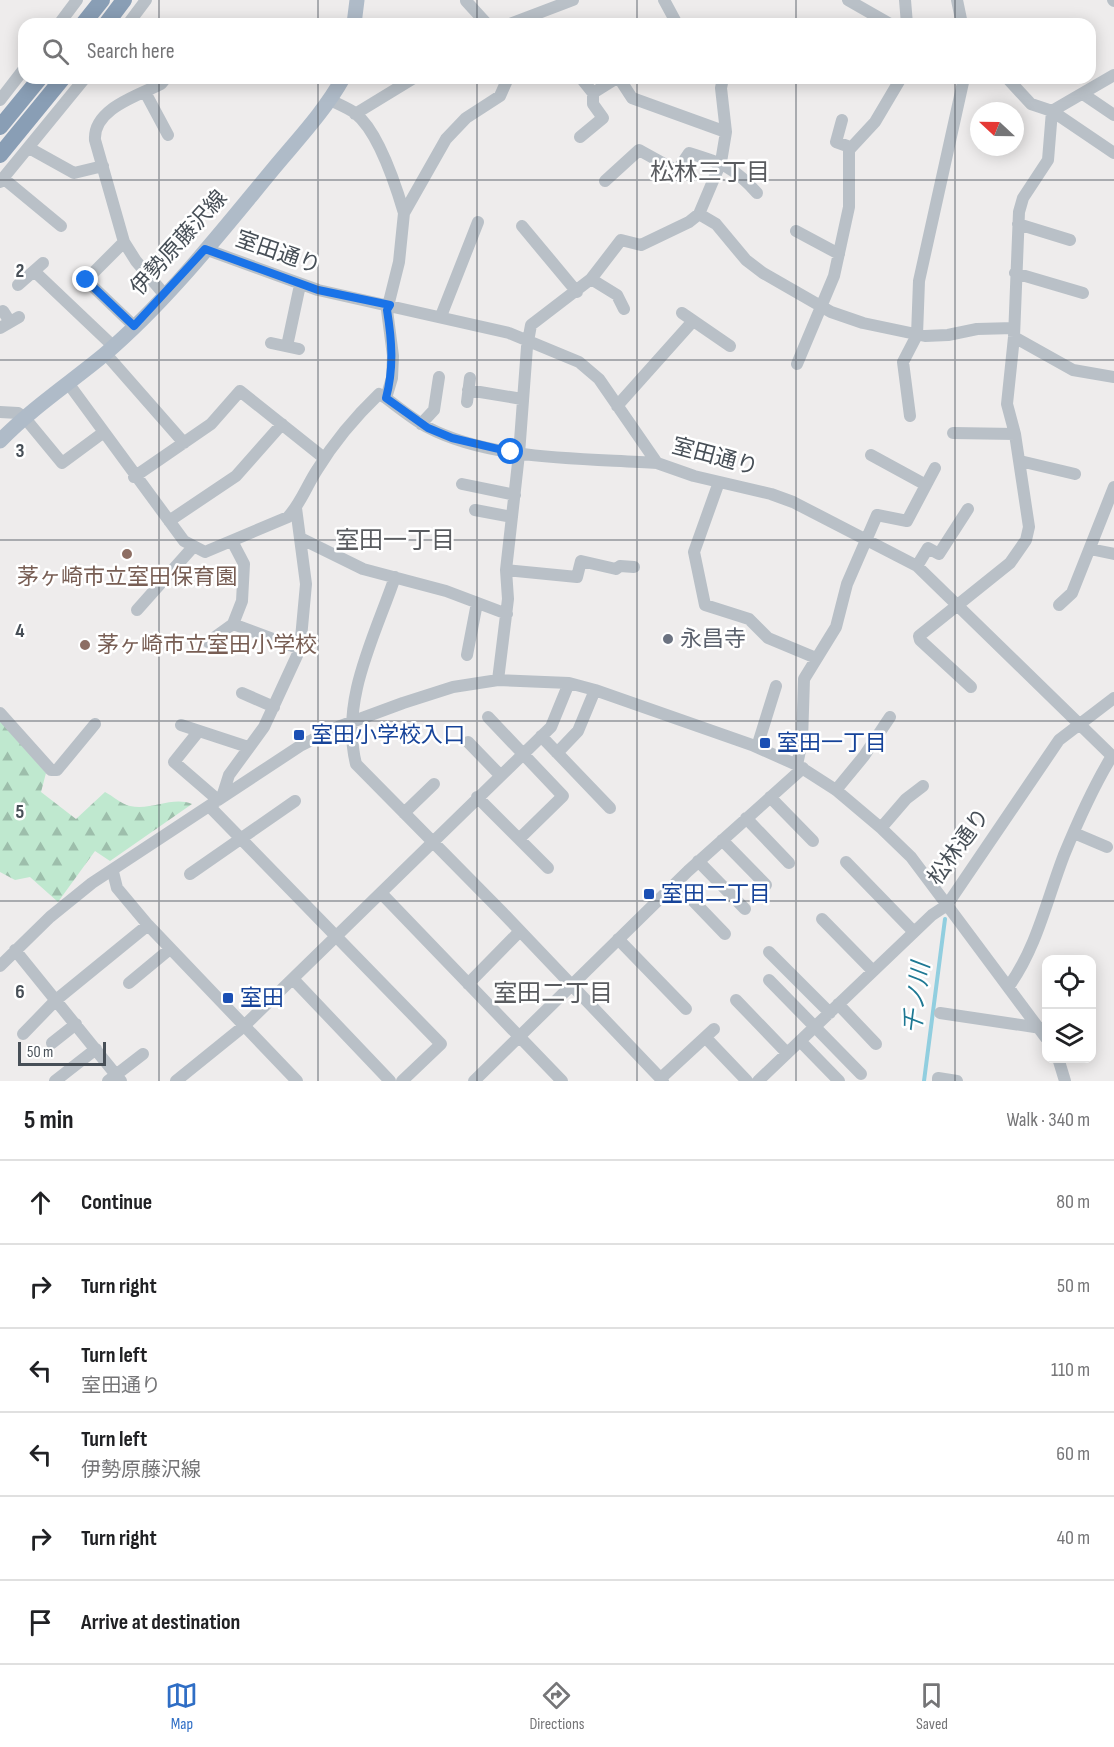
<!DOCTYPE html>
<html lang="en">
<head>
<meta charset="utf-8">
<style>
	body { margin:0; font-family:"Sofia Sans Condensed","Noto Sans JP",sans-serif; background:#f6f6f6; color:#202124 }
	.controls { position:absolute; right:18px; bottom:18px; display:grid; overflow:hidden; border-radius:12px; box-shadow:0 3px 15px #0003 }
	.controls button { width:54px; height:54px; display:grid; place-items:center; padding:0; border:0; border-bottom:2px solid #e0e0e0; background:#fff; color:#202124; font:30px sans-serif }
	.compass { position:absolute; left:970px; top:102px; width:54px; height:54px; border-radius:50%; background:#fff; box-shadow:0 3px 15px #0003; rotate:292deg }
	.scale { position:absolute; left:18px; bottom:15px; width:88px; box-sizing:border-box; padding-left:6px; border:3px solid #474f57; border-top:0; font-size:16px; line-height:21px; white-space:nowrap; color:#474f57; -webkit-text-stroke:4px #fff; paint-order:stroke }
	.stop { position:absolute; width:18px; height:18px; margin:-14px; border:4px solid #1a73e8; border-radius:50%; background:#fff }
	.stop.end { background:#1a73e8; border-color:#fff; box-shadow:0 2px 6px #0008 }
	.list { margin:0; padding:0; list-style:none }
	h2 { display:flex; justify-content:space-between; align-items:center; height:78px; margin:0; padding:0 24px; font-size:26px }
	h2 small { font-size:20px; font-weight:400; color:#757577 }
	.list li { display:grid; grid-template-columns:39px 1fr auto; gap:18px; align-items:center; box-sizing:border-box; height:84px; padding:0 24px; border-top:2px solid #e0e0e0 }
	.list b { display:block; font-size:22px; white-space:nowrap }
	.list p { margin:0; font-size:20px; white-space:nowrap; color:#757577 }
	.list em { font-size:20px; font-style:normal; color:#757577 }
	.icon { flex:none; width:33px; height:33px; fill:none; stroke:currentColor; stroke-width:2; stroke-linecap:round; stroke-linejoin:round }
	.map { position:relative; flex:none; width:1114px; height:1081px; overflow:hidden }
	.search { position:absolute; background:#fff; box-shadow:0 3px 15px #0003; left:18px; right:18px; top:18px; height:66px; display:flex; align-items:center; gap:15px; box-sizing:border-box; padding:0 21px; border-radius:18px; color:#757577; font-size:22px }
	.sheet { height:582px; background:#fff }
	nav { display:flex; justify-content:space-around; align-items:center; box-sizing:border-box; height:84px; border-top:2px solid #e0e0e0; background:#fff; font-size:16px; color:#757577 }
	nav a { display:grid; justify-items:center; gap:3px }
	nav .on { color:#2f6ec5 }
	.map>svg:first-child { display:block }
	.forest { fill:url(#forest-firs) }
	.lines { fill:none; stroke-linecap:round; stroke-linejoin:round }
	.stream { stroke:#91cedf; stroke-width:4 }
	.minor { stroke:#b9c0c7; stroke-width:12 }
	.major { stroke:#afbbc8; stroke-width:15 }
	.highway { stroke:#899eb5; stroke-width:16 }
	.route { stroke:#1a73e8; stroke-width:8 }
	.grid { fill:none; stroke:#474f57; stroke-width:1.5; stroke-opacity:0.55 }
	.education-dot { fill:#8d6e63; stroke:#fff; stroke-width:2 }
	.worship-dot { fill:#6b7280; stroke:#fff; stroke-width:2 }
	.transit-dot { fill:#1a4fb4; stroke:#fff; stroke-width:2 }
	.labels { text-anchor:middle; dominant-baseline:central; stroke-width:5; stroke-linejoin:round; paint-order:stroke }
	.street-label { font-size:22px; fill:#474f57; stroke:#fff }
	.education-label { font-size:22px; fill:#785e54; stroke:#fff }
	.worship-label { font-size:22px; fill:#5b616d; stroke:#fff; text-anchor:start }
	.transit-label { font-size:22px; fill:#164399; stroke:#fff; text-anchor:start }
	.neighbourhood-label { font-size:24px; fill:#5a5c60; stroke:#fff }
	.water-label { font-size:24px; font-style:italic; fill:#1e7893; stroke:#fff }
	.grid-label { font-size:20px; text-anchor:middle; font-weight:bold; fill:#474f57; stroke:#fff; stroke-width:5; stroke-linejoin:round; paint-order:stroke }
</style>
</head>
<body>
<div class="map">
<svg width="1114" height="1081" viewBox="0 0 1114 1081">
	<defs>
		<pattern id="forest-firs" width="22" height="20" patternUnits="userSpaceOnUse" patternTransform="scale(1.5)"><rect width="22" height="20" fill="#bfe8cf"/><path d="M5 1l3.5 6h-7zM16 11l3.5 6h-7z" fill="#9dbeab"/></pattern>
	</defs>
	<rect width="100%" height="100%" fill="#eeecec"/>
	<path class="forest" d="M0 720 46 773 41 792 76 819 105 792C113 796 121 804 130 806 151 811 172 796 192 804L110 861 95 851 58 902 30 877 15 880 0 872Z"/>
	<g class="lines">
		<path class="stream" d="M924 1081 945 919"/>
		<path class="minor" d="M664 0 677 24
			M848 0 890 24
			M905 0 907 24
			M957 0 962 24
			M1113 0 1114 1
			M466 1 487 24
			M59 24 77 0
			M128 24 146 0
			M510 24 573 0
			M581 78 593 93 617 78
			M619 78 632 98 726 132
			M1007 78 1031 104 1052 111 1114 153
			M145 92 168 135
			M1083 94 1114 115
			M0 100 24 69
			M330 100C338 104 348 108 355 113 378 131 396 186 404 213
			M1052 111 1114 75
			M355 114 414 78
			M842 120 836 142 850 147
			M580 137 603 118 593 104V93
			M29 148 74 173 103 166
			M3 178 61 226
			M605 181 639 150 677 171 689 153C722 163 734 167 757 193
			M0 182 85 78
			M699 214 716 224 746 260 763 273 831 312 863 323 925 336 948 335 977 329 1014 328
			M1018 224 1070 240
			M522 226 577 292
			M796 231 839 254
			M124 242 86 280 134 326
			M205 249 318 290 509 333 579 362 599 379 657 463 694 476 771 494 793 502 917 566 1114 758
			M34 271 113 346
			M1015 273 1083 293
			M591 279 617 295 624 309
			M18 285 43 263
			M164 294 136 261 124 242 95 140C93 109 137 96 161 84L166 78
			M3 311 10 322
			M682 313 730 346
			M441 316 478 222
			M0 328 19 317
			M1014 337 1073 370 1114 377
			M271 343 299 349
			M287 346 300 285
			M105 353 184 443
			M797 364 834 276 849 207V150L875 122 901 78
			M68 383 184 541 205 552 288 517C301 503 307 485 317 470 334 442 355 417 379 394L386 398 392 378 393 356 387 310 399 262 404 213 446 139 466 118 500 96 508 78
			M468 390 522 399
			M386 398C399 408 413 419 427 427 491 461 586 458 657 463
			M467 402 470 378
			M617 406 693 321
			M0 412 18 413 24 417 62 463 104 432
			M910 416 903 362 917 335 919 281 964 78
			M421 424 434 410 439 377
			M953 433 1015 434
			M871 455 926 485
			M1020 461 1075 474
			M134 477 211 424 240 391 324 458
			M719 482 694 552 705 605 749 619 768 638 816 658
			M462 484 515 495
			M475 510 512 517
			M169 521 236 476 282 424
			M300 538 363 569 446 591 507 614
			M232 541 244 564 242 601 233 624 300 649
			M1090 549 1114 554
			M917 566 928 548 939 554 968 509
			M506 570 577 577 581 561 616 569 620 566 634 567
			M395 577C375 636 340 700 356 764L502 912 663 1081
			M1059 605 1072 593 1114 487
			M137 610 193 547
			M208 642 233 624
			M467 655 477 603
			M498 680 508 599 506 570 519 454 527 347 531 325 591 279 621 240 641 245 689 222 699 214 721 162 726 132 721 88 723 78
			M971 687 920 640 919 636 1010 563 1026 540 1029 527 1015 434 1007 404 1014 337 1019 212 1023 198 1048 160 1052 111
			M242 693 274 707
			M0 713 51 770H57L95 724
			M488 717 563 796 519 839
			M181 725 248 747
			M198 732 174 762 218 800
			M541 736 610 808
			M468 742 500 775
			M757 747 776 686
			M557 753 578 731 595 690
			M797 765 802 741 804 679 836 627 847 584 877 515 907 521 935 468
			M836 790 864 756 890 717
			M222 797 229 775 264 727 300 649 306 584 296 508
			M477 797 548 868
			M770 797 813 841
			M209 806 441 1044 402 1081
			M404 813 434 784
			M746 818 789 863
			M881 828 906 799 923 786
			M1074 833 1107 847
			M722 840 766 885
			M698 861 745 909
			M846 862 914 932
			M113 872 117 888 148 925 297 1081
			M190 874 295 801
			M676 883 725 934
			M381 893 562 1081
			M822 919 873 971
			M618 939 686 1009
			M15 950 121 1081
			M769 952 830 1013
			M0 966 50 917 92 883 300 746 338 727 403 703 453 687 498 680 569 683 595 690 752 745 797 765 836 790 881 828 911 857 947 905 1059 740 1114 698
			M293 979 390 1081
			M769 980 861 1074
			M129 983 170 949
			M468 984 519 932
			M1009 986C1037 947 1047 899 1064 855 1078 821 1093 787 1112 756
			M736 1000 787 1053
			M838 1004 876 1044
			M940 1013 1041 1028
			M23 1034 56 1000 148 925
			M705 1037 747 1081
			M800 1041 839 1081
			M52 1043 76 1024
			M1058 1058 1065 1081
			M661 1078 714 1029
			M55 1081 96 1049
			M108 1081 143 1054
			M176 1081 244 1026 551 727 569 683
			M474 1081 688 871 803 768
			M758 1081 932 915 947 905 1046 1038
			M938 1081V1078L957 1081"/>
		<path class="major" d="M354 24 357 0
			M0 441C32 408 70 383 105 354 168 300 221 232 274 168 298 139 324 112 343 78"/>
		<path class="highway" d="M83 24 102 0
			M106 24 124 0
			M0 127 40 78
			M0 155 63 78"/>
	</g>
	<g class="lines">
		<path class="route" d="M86 280 134 326 205 249 318 290 390 305 387 310C392 341 394 368 386 398L428 428 452 438 511 452"/>
	</g>
	<path class="grid" d="M159 0V24M318 0V24M477 0V24M637 0V24M796 0V24M955 0V24M159 78V1081M318 78V1081M477 78V1081M637 78V1081M796 78V1081M955 78V1081M0 180H1114M0 360H1114M0 540H1114M0 721H1114M0 901H1114"/>
	<g class="education-dot">
		<circle cx="127" cy="554" r="6"/>
		<circle cx="85" cy="645" r="6"/>
	</g>
	<circle class="worship-dot" cx="668" cy="639" r="6"/>
	<g class="transit-dot">
		<rect x="293" y="729" width="12" height="12" rx="3"/>
		<rect x="759" y="737" width="12" height="12" rx="3"/>
		<rect x="643" y="888" width="12" height="12" rx="3"/>
		<rect x="222" y="992" width="12" height="12" rx="3"/>
	</g>
	<g class="labels">
		<g class="street-label">
			<text transform="translate(179 243) rotate(-48)">伊勢原藤沢線</text>
			<text transform="translate(278 253) rotate(19)">室田通り</text>
			<text transform="translate(715 457) rotate(15)">室田通り</text>
			<text transform="translate(959 847) rotate(-54)">松林通り</text>
		</g>
		<g class="education-label">
			<text x="127" y="577">茅ヶ崎市立室田保育園</text>
			<text x="97" y="645" text-anchor="start">茅ヶ崎市立室田小学校</text>
		</g>
		<g class="worship-label">
			<text x="680" y="639">永昌寺</text>
		</g>
		<g class="transit-label">
			<text x="311" y="735">室田小学校入口</text>
			<text x="777" y="743">室田一丁目</text>
			<text x="661" y="894">室田二丁目</text>
			<text x="240" y="998">室田</text>
		</g>
		<g class="neighbourhood-label">
			<text x="710" y="172">松林三丁目</text>
			<text x="395" y="540">室田一丁目</text>
			<text x="553" y="993">室田二丁目</text>
		</g>
		<g class="water-label">
			<text transform="translate(917 998) rotate(-83)">千ノ川</text>
		</g>
	</g>
	<g class="grid-label">
		<text x="20" y="277">2</text>
		<text x="20" y="457">3</text>
		<text x="20" y="637">4</text>
		<text x="20" y="818">5</text>
		<text x="20" y="998">6</text>
	</g>
</svg>
<div class="controls">
<button><svg class="icon" aria-label="locate" viewBox="0 0 24 24"><circle cx="12" cy="12" r="6"/><path d="M12 2v4M12 18v4M2 12h4M18 12h4"/></svg></button>
<button><svg class="icon" aria-label="layers" viewBox="0 0 24 24"><path d="M12 4l9 5-9 5-9-5zM3 14l9 5 9-5"/></svg></button>
</div>
<svg class="compass" viewBox="-18 -18 36 36"><path d="M0-13l5 13h-10z" fill="#e53935"/><path d="M0 13l5-13h-10z" fill="#757577"/></svg>
<div class="scale">50 m</div>
<div class="stop" style="left:511px;top:452px"></div>
<div class="stop end" style="left:86px;top:280px"></div>
<div class="search"><svg class="icon" aria-label="search" viewBox="0 0 24 24"><circle cx="10" cy="10" r="6"/><path d="M15 15l6 6"/></svg>Search here</div>
</div>
<section class="sheet">
<h2>5 min<small>Walk · 340 m</small></h2>
<ul class="list">
<li><svg class="icon" aria-label="ahead" viewBox="0 0 24 24"><path d="M12 20V5M6 11l6-6 6 6"/></svg><div><b>Continue</b></div><em>80 m</em></li>
<li><svg class="icon" aria-label="right" viewBox="0 0 24 24"><path d="M7 20v-9h11M14 6l5 5-5 5"/></svg><div><b>Turn right</b></div><em>50 m</em></li>
<li><svg class="icon" aria-label="left" viewBox="0 0 24 24"><path d="M17 20v-9H6M10 6l-5 5 5 5"/></svg><div><b>Turn left</b><p>室田通り</p></div><em>110 m</em></li>
<li><svg class="icon" aria-label="left" viewBox="0 0 24 24"><path d="M17 20v-9H6M10 6l-5 5 5 5"/></svg><div><b>Turn left</b><p>伊勢原藤沢線</p></div><em>60 m</em></li>
<li><svg class="icon" aria-label="right" viewBox="0 0 24 24"><path d="M7 20v-9h11M14 6l5 5-5 5"/></svg><div><b>Turn right</b></div><em>40 m</em></li>
<li><svg class="icon" aria-label="arrive" viewBox="0 0 24 24"><path d="M6 21V4h12l-3 4 3 4H6"/></svg><div><b>Arrive at destination</b></div></li>
</ul>
</section>
<nav>
<a class="on"><svg class="icon" aria-label="map" viewBox="0 0 24 24"><path d="M3 6l6-2 6 2 6-2v14l-6 2-6-2-6 2zM9 4v14M15 6v14"/></svg>Map</a>
<a><svg class="icon" aria-label="directions" viewBox="0 0 24 24"><path d="M12 3l9 9-9 9-9-9zM9 14v-3h6M13 9l2 2-2 2"/></svg>Directions</a>
<a><svg class="icon" aria-label="saved" viewBox="0 0 24 24"><path d="M7 4h10v16l-5-4-5 4z"/></svg>Saved</a>
</nav>
</body>
</html>
